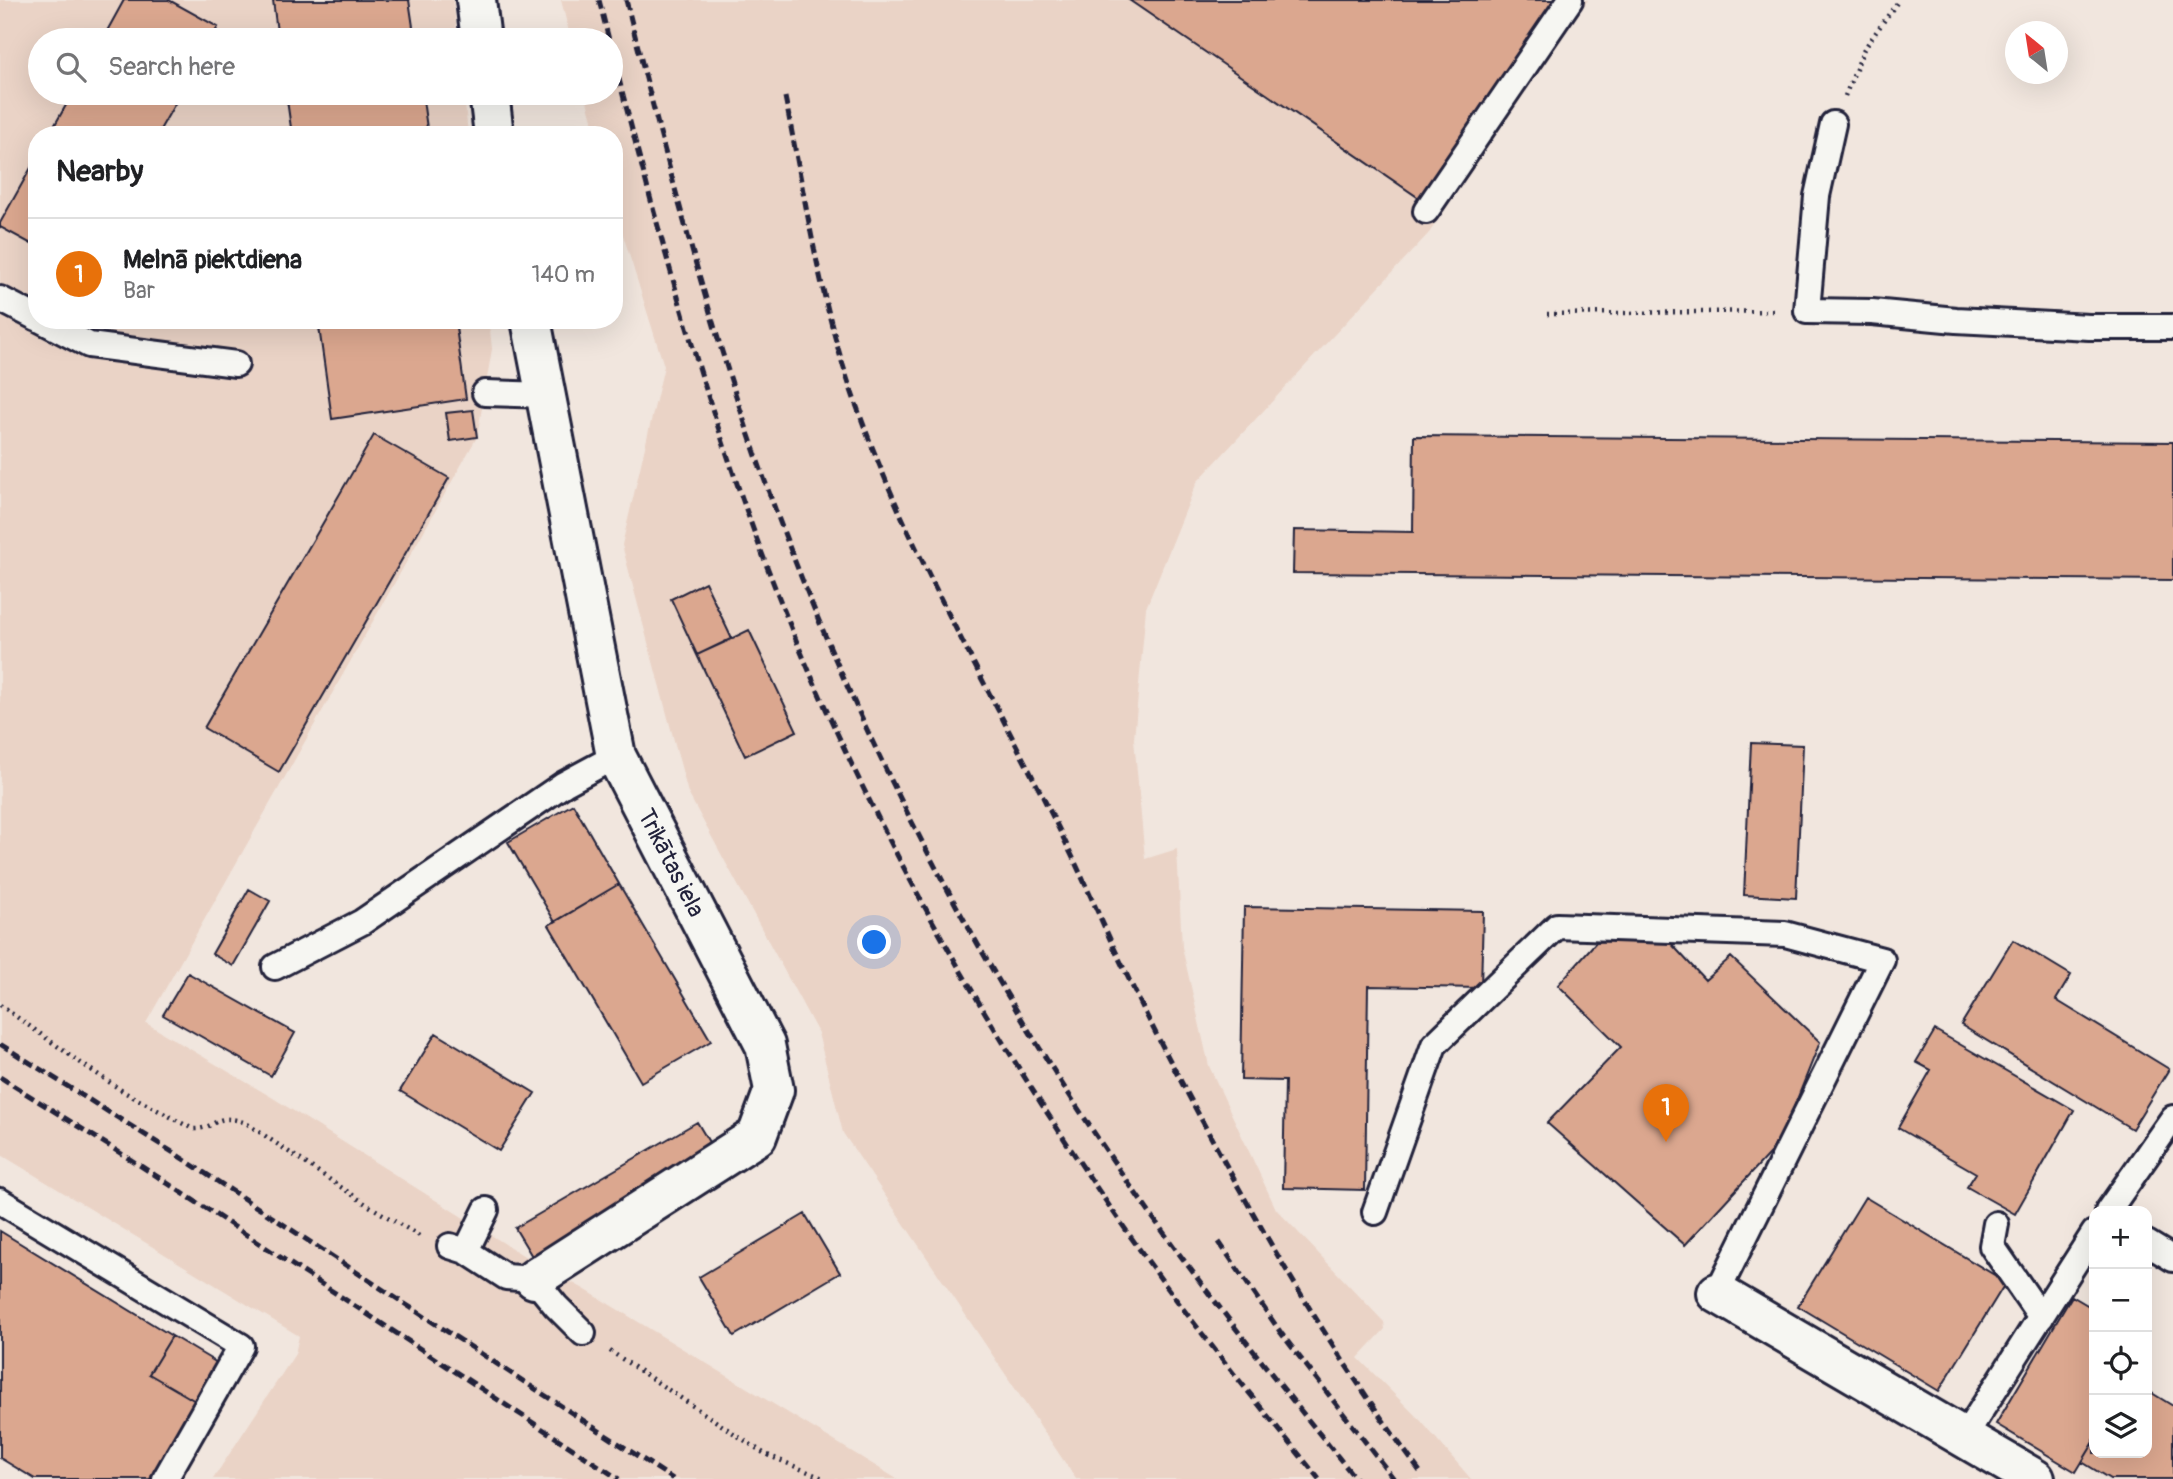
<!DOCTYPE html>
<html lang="en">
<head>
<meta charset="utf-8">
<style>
	body { margin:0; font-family:Pangolin,sans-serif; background:#f2f2f2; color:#202124 }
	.controls { position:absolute; right:21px; bottom:21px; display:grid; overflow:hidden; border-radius:14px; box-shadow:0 7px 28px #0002 }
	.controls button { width:63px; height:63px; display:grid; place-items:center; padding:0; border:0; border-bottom:2px solid #e0e0e0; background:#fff; color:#202124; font:35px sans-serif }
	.compass { position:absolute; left:2005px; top:21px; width:63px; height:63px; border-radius:50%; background:#fff; box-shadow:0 7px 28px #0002; rotate:330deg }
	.you { position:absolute; left:875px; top:943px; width:24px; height:24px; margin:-18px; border:5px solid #fff; border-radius:50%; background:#1a73e8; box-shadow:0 0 0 10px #1a73e833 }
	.badge { display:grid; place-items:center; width:46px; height:46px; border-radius:50%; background:#d1495b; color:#fff; font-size:23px; font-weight:700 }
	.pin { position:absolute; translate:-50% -58px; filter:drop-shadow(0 2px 4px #0008) }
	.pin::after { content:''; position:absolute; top:37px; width:24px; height:21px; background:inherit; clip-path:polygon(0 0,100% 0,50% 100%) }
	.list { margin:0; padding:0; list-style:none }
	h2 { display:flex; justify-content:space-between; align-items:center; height:91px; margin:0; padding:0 28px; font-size:30px }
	h2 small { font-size:23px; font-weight:400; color:#757577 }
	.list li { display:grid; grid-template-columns:46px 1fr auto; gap:21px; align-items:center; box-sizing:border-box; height:112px; padding:0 28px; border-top:2px solid #e0e0e0 }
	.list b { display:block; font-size:26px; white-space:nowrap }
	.list p { margin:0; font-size:23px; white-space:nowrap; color:#757577 }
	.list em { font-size:23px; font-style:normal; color:#757577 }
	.icon { flex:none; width:38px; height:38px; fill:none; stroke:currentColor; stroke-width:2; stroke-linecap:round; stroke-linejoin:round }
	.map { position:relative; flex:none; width:2173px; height:1479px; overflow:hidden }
	.search { position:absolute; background:#fff; box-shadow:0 7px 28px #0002; left:28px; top:28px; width:595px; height:77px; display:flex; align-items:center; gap:18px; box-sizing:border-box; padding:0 24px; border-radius:38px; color:#757577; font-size:26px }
	.panel { position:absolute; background:#fff; box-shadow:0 7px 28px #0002; left:28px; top:126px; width:595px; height:203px; border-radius:28px }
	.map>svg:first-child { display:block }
	.built { fill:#ead3c6 }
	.building { fill:#dba78f; stroke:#22223b; stroke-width:2 }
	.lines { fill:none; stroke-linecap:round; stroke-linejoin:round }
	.lane-casing { stroke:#22223b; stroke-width:30 }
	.street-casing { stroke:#22223b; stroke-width:44 }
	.path { stroke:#22223b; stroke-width:4.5; stroke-dasharray:2 5; stroke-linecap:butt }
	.lane { stroke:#f6f6f2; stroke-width:24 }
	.street { stroke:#f6f6f2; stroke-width:38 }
	.rail { stroke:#22223b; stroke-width:5; stroke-dasharray:10 5; stroke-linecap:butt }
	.labels { text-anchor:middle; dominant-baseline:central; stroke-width:5; stroke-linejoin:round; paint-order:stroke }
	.street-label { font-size:24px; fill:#22223b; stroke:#f6f6f2 }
</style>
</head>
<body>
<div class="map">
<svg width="2173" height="1479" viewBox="0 0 2173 1479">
	<rect width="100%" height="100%" fill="#f1e6de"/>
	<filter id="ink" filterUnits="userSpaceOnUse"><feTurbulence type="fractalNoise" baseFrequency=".0143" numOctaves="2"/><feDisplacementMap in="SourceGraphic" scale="14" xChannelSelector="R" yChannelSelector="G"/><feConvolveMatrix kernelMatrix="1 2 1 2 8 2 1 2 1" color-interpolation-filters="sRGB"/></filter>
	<g filter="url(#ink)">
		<path class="built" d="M0 0H453L458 40H40V93H464L468 135H37V320H489L492 349 477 437 146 1023 273 1098 529 1259 584 1289 897 1479H213L295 1354 299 1336 0 1154Z
			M561 0H1588L1429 233 1197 482 1146 608 1134 739 1145 859 1177 849 1182 947 1209 1066 1276 1209 1384 1322 1385 1329 1358 1358 1421 1421 1471 1479H1076L843 1133 818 1033 688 793 622 545 664 366 614 206V135H596L585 93H611V40H571Z"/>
		<path class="building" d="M124 0H169L218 27 210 40H102Z
			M273 0H409L415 40H278Z
			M1129 0H1554L1419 198Z
			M73 93H181L157 135H49Z
			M286 93H422L428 135H292Z
			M37 157V247L0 227V223Z
			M318 320H455L466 399 332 419Z
			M473 410 477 437 450 441 446 413Z
			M374 435 449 478 279 772 204 728Z
			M1414 436 2173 442V580L1293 573 1294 530 1413 532Z
			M705 582 732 639 697 655 671 599Z
			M749 630 797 731 745 756 697 655Z
			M1751 743 1803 745 1796 898 1744 895Z
			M573 804 619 884 555 922 508 842Z
			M619 884 711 1041 641 1082 549 925Z
			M249 889 270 901 233 966 212 954Z
			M1244 907 1483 911 1481 988 1368 986 1365 1190 1283 1188 1285 1081 1241 1080Z
			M1665 937 1705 980 1731 957 1820 1042 1780 1142 1685 1245 1547 1123 1621 1047 1558 985 1596 942Z
			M2013 940 2071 975 2056 1000 2169 1069 2132 1129 1961 1025Z
			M188 973 295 1033 271 1076 163 1015Z
			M1935 1030 2074 1110 2015 1214 1967 1187 1976 1173 1898 1128 1931 1070 1916 1062Z
			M436 1033 535 1093 499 1151 400 1091Z
			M697 1122 716 1154 533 1258 515 1228Z
			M1865 1197 2006 1282 1939 1391 1798 1306Z
			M805 1214 840 1273 734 1336 699 1277Z
			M0 1231 172 1336 149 1374 197 1402 150 1479H35L0 1458Z
			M2072 1296 2094 1309V1442L2076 1472 1996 1424Z
			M172 1336 219 1364 197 1402 149 1374Z
			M2147 1390 2173 1406V1479H2110L2082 1462 2094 1442V1453H2147Z"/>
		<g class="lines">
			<defs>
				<path id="lane" d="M1833 124 1817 196 1807 311 1872 312 1956 320 2089 327H2173
					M1426 211 1570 0
					M0 299 37 318
					M41 320 89 345 236 364
					M485 393 547 395
					M275 967 362 922 564 784 616 756
					M0 1201 241 1346 165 1479
					M2108 1211 2173 1118
					M1375 1212 1434 1045 1557 926 1785 934 1882 960 1717 1293
					M1996 1224 1992 1246 2041 1317
					M2147 1243 2173 1259
					M450 1246 466 1251 506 1277 534 1279 556 1306 583 1333
					M466 1251 486 1210
					M1964 1437 2094 1233"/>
				<path id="street" d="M476 0 481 40
					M489 93 494 135
					M531 320 616 756 765 1045 774 1090 757 1136 534 1279
					M1717 1293 2035 1479"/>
			</defs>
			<use href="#lane" class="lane-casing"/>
			<use href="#street" class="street-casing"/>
			<path class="path" d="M1845 96 1864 49 1899 0
				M1547 314 1775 311
				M0 1005 81 1063 124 1092 193 1129C219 1129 213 1111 246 1123L366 1204 421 1237
				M610 1351 765 1454 825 1479"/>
			<use href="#lane" class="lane"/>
			<use href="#street" class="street"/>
			<path class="rail" d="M599 0 609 40
				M626 0C672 182 719 363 786 538 876 775 999 1001 1146 1208 1212 1301 1284 1390 1356 1479
				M611 48C665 260 723 471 810 673 903 886 1022 1087 1158 1275 1209 1345 1265 1412 1319 1479
				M785 97C804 191 818 289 848 381 904 549 998 701 1074 860 1091 896 1107 934 1125 971 1150 1024 1178 1076 1206 1128 1270 1247 1340 1364 1421 1473
				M0 1044 174 1153 673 1479
				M0 1077 155 1175 619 1479
				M1219 1242 1281 1333 1394 1479"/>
		</g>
	</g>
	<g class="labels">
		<g class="street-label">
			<text transform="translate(671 863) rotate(63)">Trikātas iela</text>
		</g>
	</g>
</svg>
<div class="controls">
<button>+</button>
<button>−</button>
<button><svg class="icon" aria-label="locate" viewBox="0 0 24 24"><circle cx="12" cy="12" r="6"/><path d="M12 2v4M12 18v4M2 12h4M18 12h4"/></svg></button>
<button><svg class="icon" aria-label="layers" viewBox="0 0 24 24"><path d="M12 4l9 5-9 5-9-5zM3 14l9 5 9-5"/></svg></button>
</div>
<svg class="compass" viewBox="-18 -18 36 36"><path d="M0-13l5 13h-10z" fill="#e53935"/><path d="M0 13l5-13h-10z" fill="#757577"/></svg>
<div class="you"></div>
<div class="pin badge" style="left:1666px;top:1142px;background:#e8710a">1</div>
<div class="search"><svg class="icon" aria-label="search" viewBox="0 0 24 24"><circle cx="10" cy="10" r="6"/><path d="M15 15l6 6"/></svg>Search here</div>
<section class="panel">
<h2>Nearby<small></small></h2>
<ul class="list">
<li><span class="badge" style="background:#e8710a">1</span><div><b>Melnā piektdiena</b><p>Bar</p></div><em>140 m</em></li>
</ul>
</section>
</div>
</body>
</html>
